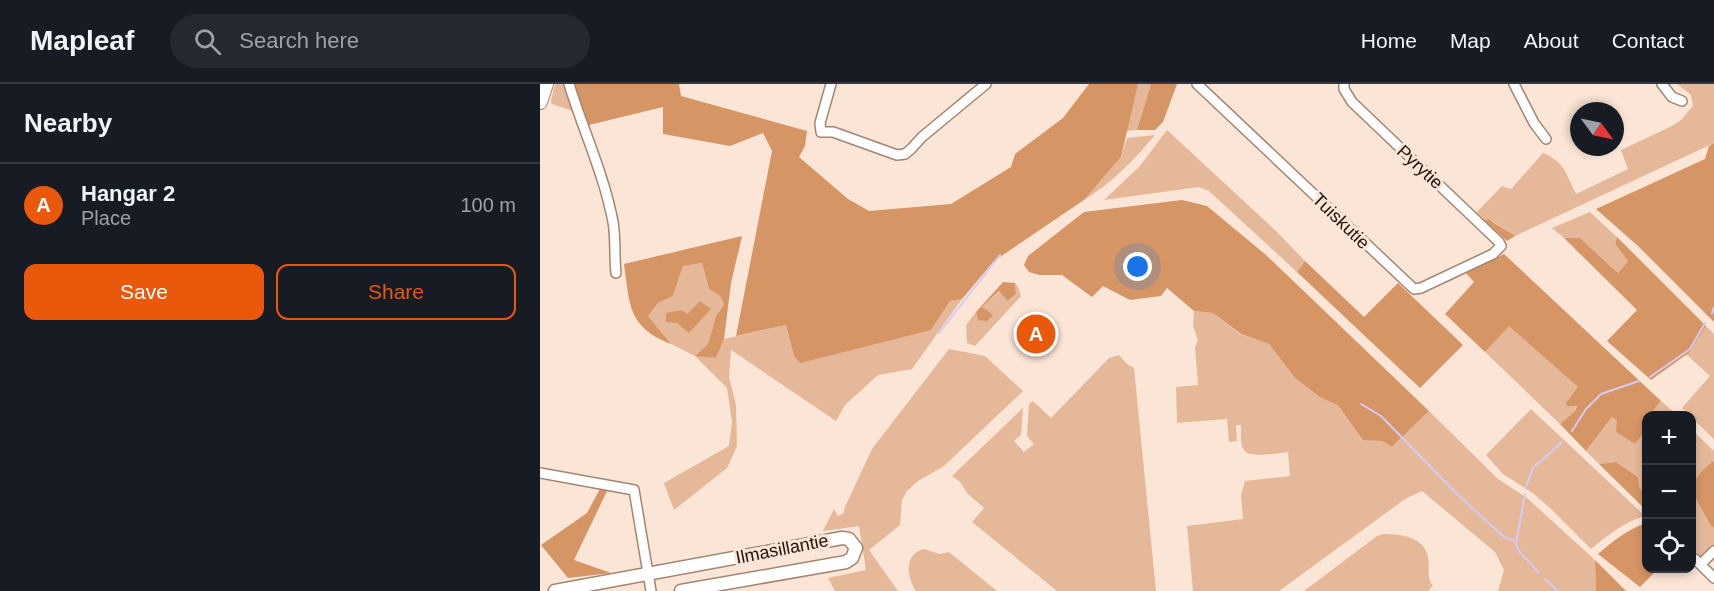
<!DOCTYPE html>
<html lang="en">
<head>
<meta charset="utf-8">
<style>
	body { margin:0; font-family:Arial,sans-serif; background:#242831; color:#f1f3f6 }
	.controls { position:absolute; right:18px; bottom:18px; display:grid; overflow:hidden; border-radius:12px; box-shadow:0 3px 9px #0003 }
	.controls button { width:54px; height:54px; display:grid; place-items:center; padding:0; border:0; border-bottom:2px solid #363941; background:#171b24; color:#f1f3f6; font:30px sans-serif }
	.compass { position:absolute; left:1030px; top:18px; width:54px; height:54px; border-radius:50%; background:#171b24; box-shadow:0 3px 9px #0003; rotate:123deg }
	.you { position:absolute; left:598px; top:183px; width:21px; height:21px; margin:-15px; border:4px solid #fff; border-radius:50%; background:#1a73e8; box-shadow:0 0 0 9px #1a73e833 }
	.badge { display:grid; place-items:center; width:39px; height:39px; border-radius:50%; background:#ea580c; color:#fff; font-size:20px; font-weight:700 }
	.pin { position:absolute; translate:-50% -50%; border:3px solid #fff; box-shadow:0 2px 6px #0006 }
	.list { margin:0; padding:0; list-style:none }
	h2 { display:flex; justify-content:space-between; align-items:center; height:78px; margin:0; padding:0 24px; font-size:26px }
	h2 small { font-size:20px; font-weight:400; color:#9ea1a6 }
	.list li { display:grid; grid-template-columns:39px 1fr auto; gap:18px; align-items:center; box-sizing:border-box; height:84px; padding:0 24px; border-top:2px solid #363941 }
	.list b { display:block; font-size:22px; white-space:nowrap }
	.list p { margin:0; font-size:20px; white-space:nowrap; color:#9ea1a6 }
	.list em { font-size:20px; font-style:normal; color:#9ea1a6 }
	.actions { display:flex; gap:12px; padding:18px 24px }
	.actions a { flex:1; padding:14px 0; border:2px solid #ea580c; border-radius:12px; text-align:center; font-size:21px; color:#ea580c }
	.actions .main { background:#ea580c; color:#fff }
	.icon { flex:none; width:33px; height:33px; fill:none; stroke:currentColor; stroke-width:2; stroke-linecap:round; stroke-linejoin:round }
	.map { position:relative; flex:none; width:1174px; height:507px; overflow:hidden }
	header { display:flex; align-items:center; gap:36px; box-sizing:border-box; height:84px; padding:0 30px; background:#171b24; border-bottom:2px solid #363941 }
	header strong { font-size:28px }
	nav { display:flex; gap:33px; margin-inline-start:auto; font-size:21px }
	.search { width:420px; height:54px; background:#242831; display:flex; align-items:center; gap:15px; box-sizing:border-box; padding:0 21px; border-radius:33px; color:#9ea1a6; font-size:22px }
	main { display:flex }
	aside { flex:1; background:#171b24 }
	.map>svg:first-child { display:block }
	.green { fill:#e5b899 }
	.forest { fill:#d69565 }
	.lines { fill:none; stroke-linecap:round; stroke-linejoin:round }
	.stream { stroke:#d5caf5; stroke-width:2 }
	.street-casing { stroke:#a5856f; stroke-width:12 }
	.secondary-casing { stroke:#a5856f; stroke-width:15 }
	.primary-casing { stroke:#a5856f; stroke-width:16 }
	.street { stroke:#fff; stroke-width:9 }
	.secondary { stroke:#fff; stroke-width:12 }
	.primary { stroke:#fff; stroke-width:14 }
	.labels { text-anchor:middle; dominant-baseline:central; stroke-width:6; stroke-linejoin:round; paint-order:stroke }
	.street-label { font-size:18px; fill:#20140c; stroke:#fbe5d7 }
</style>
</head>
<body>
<header>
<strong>Mapleaf</strong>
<div class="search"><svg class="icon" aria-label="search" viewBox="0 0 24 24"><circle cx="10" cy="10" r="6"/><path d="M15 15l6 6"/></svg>Search here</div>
<nav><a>Home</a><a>Map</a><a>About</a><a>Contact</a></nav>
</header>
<main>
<aside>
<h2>Nearby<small></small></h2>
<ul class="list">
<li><span class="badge">A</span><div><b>Hangar 2</b><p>Place</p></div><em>100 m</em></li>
</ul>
<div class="actions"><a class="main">Save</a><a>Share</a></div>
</aside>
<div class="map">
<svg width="1174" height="507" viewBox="0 0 1174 507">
	<rect width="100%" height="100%" fill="#fbe5d7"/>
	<path class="green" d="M15 0H27L34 25 33 27 12 20 11 17Z
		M598 0H611L597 46 586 47Z
		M1137 0H1174V59L975 152 949 135 944 136 937 128 962 102 971 105 1003 69C1025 78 1026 90 1036 110L1088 85 1081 66 1132 42 1141 36 1153 22 1151 11Z
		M627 46 737 148 765 177 757 188 669 107 659 103 564 116 600 82Z
		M615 51C592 78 574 97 544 116L581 73 587 54Z
		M1050 128 1077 153 1075 160 1088 177 1078 189 1040 154H1024L1012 144Z
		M162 179 169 205 180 212 184 220 176 232 168 260 156 271 176 274 184 255 246 241 254 272 391 246 410 217 422 215 372 285 338 291 305 321 296 337 191 266 189 293 196 321 197 362 187 384 134 426 124 399 189 362 192 338 187 304 155 272 131 260 108 232 118 219 133 212 143 182Z
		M475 199 478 203 481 212 435 262 427 259 426 241 436 228 438 236 442 223 460 207 469 217 476 210Z
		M654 227 673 229 700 250 729 260 755 294 781 314 798 320 823 355 842 357 852 363 889 327 958 395 987 414 1055 476 1056 507H958L964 486 955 468 882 407 865 415 739 507H653L647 442 703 435 701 411 705 397 750 392 748 368C738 369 709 375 704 366 700 361 701 348 701 341H696L697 357 689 358 687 335 637 339 636 303 658 301 655 263 658 257 653 241Z
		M969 241 1039 304 1035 327 1020 340 945 268Z
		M1166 242 1174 250V355L1152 334V332L1142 324 1170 292 1146 270 1150 268Z
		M409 265 445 272 483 307 404 382 378 397 367 407 362 416 360 441 329 466 358 507H295L288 494 326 486 319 442 283 447 294 425 298 432 304 429V425L332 365Z
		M579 271 587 280 594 284 616 507H517L432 438 444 424 427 409 420 398 412 392 483 324 481 351 474 357 484 368 494 360 487 352 489 320 493 317 511 334 569 274Z
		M1121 317 1137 331H1109Z
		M991 325 1105 432C1084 438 1068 451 1051 465L1011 425 994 410 963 390 946 371Z
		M1072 333 1077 336 1095 360 1106 346V412L1099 403 1098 393 1076 378 1059 380 1046 367Z
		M1152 346 1174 367V377L1168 381 1152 403Z
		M1152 408 1171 442 1174 444V463L1163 474H1158L1152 467Z
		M843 450C859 450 884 452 888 473 890 483 886 493 893 502L888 507H764L837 452Z
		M384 465 399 470 409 468 457 507H376C367 494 363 470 384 465Z"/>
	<path class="forest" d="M31 0H139L141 12 267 47 265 62 259 73 308 115 329 127 411 120 471 83 475 70 523 34 549 0H598L581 73 544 116 454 177 422 215 410 217 391 246 260 279 254 272 246 241 196 252 232 67 223 49 190 62 123 50V23L49 41 41 29Z
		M611 0H637L623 38 615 46H597Z
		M1174 59V238L1098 162 1056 125 1165 75 1169 62Z
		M642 116 667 122 726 171 889 327 852 363 842 357 823 356 798 321 781 314 755 294 729 260 701 250 673 229 654 227 627 204 621 212 590 216 563 202 552 213 522 191H499L489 188 484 181 488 172 544 128Z
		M949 135C957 142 966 145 975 152L967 157 944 136Z
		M202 152 191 199 184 255 176 274 155 272 168 260 176 232 184 220 180 212 169 205 162 179 143 182 133 212 118 219 108 232 131 260C88 243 90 222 84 180Z
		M1077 153 1166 242 1150 268 1111 296 1067 257 1097 226 1024 154H1040L1078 189 1088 177 1075 160Z
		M964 170 1121 317 1109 331 1106 332V346L1095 360 1076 348 1077 336 1072 333 1046 367 1020 340 1035 327 1037 322H1027L1026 319 1038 303 969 242 945 268 905 230 934 198 926 189Z
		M765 177 824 233 858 199 923 261 880 304 757 188Z
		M463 198 475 199 476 210 468 217 459 207 442 223 453 231 447 237 438 236 436 228Z
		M160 217 171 225 149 249 137 239 126 238V229L142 226 147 230Z
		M1174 377V444L1171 442 1152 408C1152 397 1165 382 1174 377Z
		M1076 378 1098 393 1099 403 1106 412V426L1059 380Z
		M62 401 68 405 34 476 71 489 28 494 1 461 47 429Z
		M1106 439V484L1118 485 1100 503 1058 470C1074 456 1087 446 1106 439Z
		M1055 476 1086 507H1056Z"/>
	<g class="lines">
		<path class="stream" d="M1172 229 1174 223
			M399 249 460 171
			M1110 293 1150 265 1165 239
			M821 320 841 332 916 409 964 453 976 457
			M1032 347 1046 325 1061 310 1099 297
			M986 403 993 384 1022 358
			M985 410 976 459 978 466 998 488
			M1005 495 1018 507"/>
		<defs>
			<path id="street" d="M29 0C43 46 64 90 73 138 76 154 74 172 76 189
				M291 0 280 39 281 48H293L357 71 365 70 371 65 382 53 446 0
				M657 0 874 205 881 204 953 170 961 162 959 158 812 18 804 5V0
				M974 0 994 39 1006 55
				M1122 0 1132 13 1142 17
				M0 389 94 406 111 507
				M1155 475 1174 494
				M1161 480 1174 467"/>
			<path id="secondary" d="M15 507 302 454 309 455 316 464 312 474 306 478 141 507"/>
			<path id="primary" d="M0 18 6 0"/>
		</defs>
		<use href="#street" class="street-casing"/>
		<use href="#secondary" class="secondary-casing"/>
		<use href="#primary" class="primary-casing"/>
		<use href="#street" class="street"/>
		<use href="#secondary" class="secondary"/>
		<use href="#primary" class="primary"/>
	</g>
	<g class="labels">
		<g class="street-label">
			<text transform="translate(880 83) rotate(43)">Pyrytie</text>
			<text transform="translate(801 137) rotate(44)">Tuiskutie</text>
			<text transform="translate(242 465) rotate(-11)">Ilmasillantie</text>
		</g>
	</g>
</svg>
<div class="controls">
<button>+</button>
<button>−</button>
<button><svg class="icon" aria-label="locate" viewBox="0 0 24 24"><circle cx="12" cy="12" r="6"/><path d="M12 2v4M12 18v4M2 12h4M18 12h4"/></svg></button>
</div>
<svg class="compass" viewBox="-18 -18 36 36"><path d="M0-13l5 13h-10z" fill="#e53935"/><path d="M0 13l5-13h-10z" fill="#9ea1a6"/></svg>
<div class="you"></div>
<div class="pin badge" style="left:496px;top:250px">A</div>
</div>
</main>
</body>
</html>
